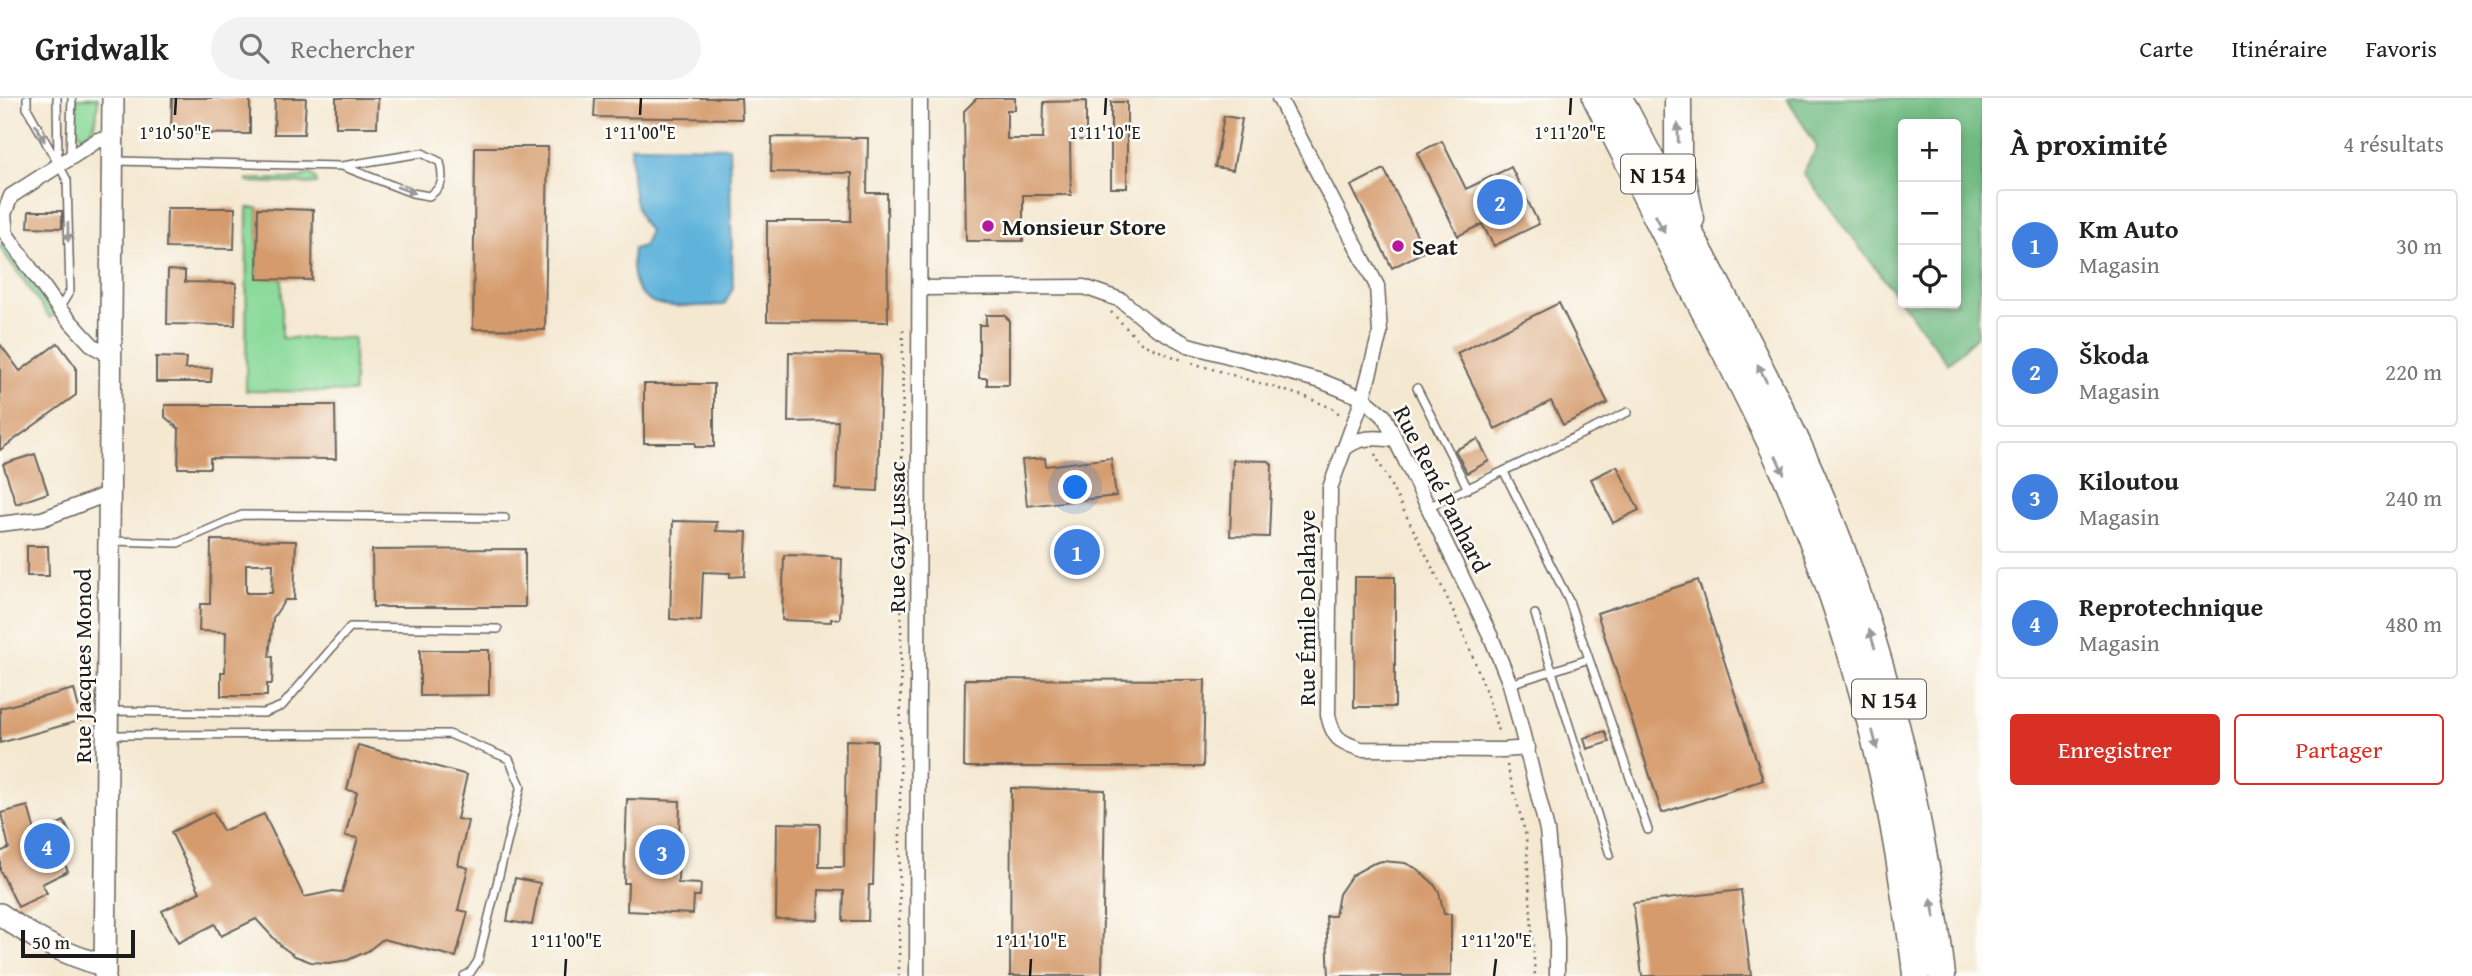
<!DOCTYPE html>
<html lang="fr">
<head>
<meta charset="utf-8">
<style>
	body { margin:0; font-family:"Gentium Book Plus",serif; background:#f2f2f2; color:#222 }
	.controls { position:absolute; right:21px; top:21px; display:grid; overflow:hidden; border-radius:7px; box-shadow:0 4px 10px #0003 }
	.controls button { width:63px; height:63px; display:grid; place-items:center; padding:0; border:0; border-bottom:2px solid #e0e0e0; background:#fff; color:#222; font:35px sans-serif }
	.scale { position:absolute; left:21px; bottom:18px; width:114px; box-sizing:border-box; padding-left:7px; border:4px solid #1c1c1c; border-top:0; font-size:19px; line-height:24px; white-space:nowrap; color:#1c1c1c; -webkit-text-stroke:5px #fdfcf7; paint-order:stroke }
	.you { position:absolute; left:1076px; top:390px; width:24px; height:24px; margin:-18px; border:5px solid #fff; border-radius:50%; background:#1a73e8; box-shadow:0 0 0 10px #1a73e833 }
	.badge { display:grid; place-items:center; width:46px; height:46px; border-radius:50%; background:#d93025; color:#fff; font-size:23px; font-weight:700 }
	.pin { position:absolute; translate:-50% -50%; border:4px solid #fff; box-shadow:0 2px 7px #0006 }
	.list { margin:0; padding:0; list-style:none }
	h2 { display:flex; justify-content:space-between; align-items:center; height:91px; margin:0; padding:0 28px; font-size:30px }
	h2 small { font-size:23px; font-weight:400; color:#767676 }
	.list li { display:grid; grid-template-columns:46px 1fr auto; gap:21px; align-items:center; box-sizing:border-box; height:112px; margin:0 14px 14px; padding:0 14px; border:2px solid #e0e0e0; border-radius:7px }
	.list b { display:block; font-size:26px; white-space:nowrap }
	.list p { margin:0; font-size:23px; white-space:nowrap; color:#767676 }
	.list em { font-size:23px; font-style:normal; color:#767676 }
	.actions { display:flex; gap:14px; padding:21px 28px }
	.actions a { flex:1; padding:16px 0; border:2px solid #d93025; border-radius:7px; text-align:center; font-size:24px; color:#d93025 }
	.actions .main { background:#d93025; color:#fff }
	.icon { flex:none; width:38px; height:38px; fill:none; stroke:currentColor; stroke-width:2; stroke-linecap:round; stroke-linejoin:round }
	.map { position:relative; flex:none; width:1982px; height:878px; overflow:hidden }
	header { display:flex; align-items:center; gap:42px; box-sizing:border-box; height:98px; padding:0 35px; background:#fff; border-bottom:2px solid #e0e0e0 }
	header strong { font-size:33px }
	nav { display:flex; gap:38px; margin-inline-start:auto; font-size:24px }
	.search { width:490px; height:63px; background:#f2f2f2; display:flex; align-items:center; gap:18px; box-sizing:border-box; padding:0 24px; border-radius:38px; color:#767676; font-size:26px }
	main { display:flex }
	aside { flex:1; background:#fff }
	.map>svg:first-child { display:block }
	.green { fill:#8ada99; stroke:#537b5a; stroke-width:2 }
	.forest { fill:#6fba81; stroke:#466b4e; stroke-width:2; fill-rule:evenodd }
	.water { fill:#5fb3db; stroke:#3e687c; stroke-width:2 }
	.building { fill:#d59b6d; fill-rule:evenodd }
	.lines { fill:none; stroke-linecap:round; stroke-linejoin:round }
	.lane-casing { stroke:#68635b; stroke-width:10 }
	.street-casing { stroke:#68635b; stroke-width:17 }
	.secondary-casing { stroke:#68635b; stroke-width:24 }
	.highway-casing { stroke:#68635b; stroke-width:29 }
	.path { stroke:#68635b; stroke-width:2.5; stroke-dasharray:2 5; stroke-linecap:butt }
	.lane { stroke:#fff; stroke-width:7 }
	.street { stroke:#fff; stroke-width:14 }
	.secondary { stroke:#fff; stroke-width:21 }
	.highway { stroke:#fff; stroke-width:26 }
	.oneway { fill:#999 }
	.ticks { fill:none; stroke:#1c1c1c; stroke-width:2.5 }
	.poi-dot { fill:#b5179e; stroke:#fdfcf7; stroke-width:2.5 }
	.labels { text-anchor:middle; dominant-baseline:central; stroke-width:5; stroke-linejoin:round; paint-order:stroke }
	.shield { fill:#fdfcf7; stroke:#605f5e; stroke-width:2 }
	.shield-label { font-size:23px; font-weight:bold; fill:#1c1c1c }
	.poi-label { font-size:24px; font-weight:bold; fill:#1c1c1c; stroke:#fdfcf7; text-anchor:start }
	.street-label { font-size:24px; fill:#1c1c1c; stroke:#fdfcf7 }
	.ticks-label { font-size:18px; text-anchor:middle; fill:#1c1c1c; stroke:#fdfcf7; stroke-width:5; stroke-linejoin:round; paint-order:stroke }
</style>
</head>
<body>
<header>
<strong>Gridwalk</strong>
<div class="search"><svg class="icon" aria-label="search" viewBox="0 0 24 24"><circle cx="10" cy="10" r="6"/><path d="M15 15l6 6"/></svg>Rechercher</div>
<nav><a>Carte</a><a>Itinéraire</a><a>Favoris</a></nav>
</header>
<main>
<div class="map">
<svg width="1982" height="878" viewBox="0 0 1982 878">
	<rect width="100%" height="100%" fill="#fdfcf7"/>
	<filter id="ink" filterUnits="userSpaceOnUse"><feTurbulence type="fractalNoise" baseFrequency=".0143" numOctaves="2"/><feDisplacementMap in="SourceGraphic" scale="14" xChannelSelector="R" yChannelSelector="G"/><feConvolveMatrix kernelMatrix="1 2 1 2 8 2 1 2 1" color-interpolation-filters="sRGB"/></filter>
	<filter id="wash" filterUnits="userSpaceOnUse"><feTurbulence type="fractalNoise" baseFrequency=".00686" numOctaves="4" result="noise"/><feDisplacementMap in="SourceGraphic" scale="28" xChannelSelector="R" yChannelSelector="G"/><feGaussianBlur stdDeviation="1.57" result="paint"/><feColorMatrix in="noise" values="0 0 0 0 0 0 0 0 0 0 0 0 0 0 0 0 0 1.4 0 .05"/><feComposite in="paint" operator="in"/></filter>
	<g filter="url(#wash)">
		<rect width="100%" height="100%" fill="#f4e8d1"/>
		<path class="green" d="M76 0H98C97 16 98 31 82 38L75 31Z
			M309 75 315 80 317 86 247 84V81H298Z
			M247 110H258L257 180 282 181V240H354V294L246 293Z
			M3 144 54 217 50 220 0 149Z"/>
		<path class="forest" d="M1787 0H1982V154L1977 238 1948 265 1803 75 1817 49ZM1903 26H1956V205H1903Z"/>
		<path class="water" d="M631 48 729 49 733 190 724 207C674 208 624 220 633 151L644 148 649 133C630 110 632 76 631 48Z"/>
		<g id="blocks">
			<path class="building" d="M172 0H250V36L171 35Z
				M275 0H306L304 36H274Z
				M336 0H378L377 29H336Z
				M595 0H741L742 21 594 19Z
				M977 0H1015V12H1007V41H1043L1044 4 1086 3V42H1070L1071 97H1023V143H966L964 13Z
				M1111 4H1127V90H1111Z
				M1224 18 1242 21 1233 72 1215 69Z
				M772 39 868 40 867 95H887L888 224 767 223V123H851L852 75 771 74Z
				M1442 43 1466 91 1511 69 1539 126 1494 148 1482 126 1458 138 1417 55Z
				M475 49H548L545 232 473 231Z
				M1384 71 1425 153 1392 170 1351 88Z
				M167 110H235L234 151 166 150Z
				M258 110 313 112 312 182 257 181Z
				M29 113H62V130L28 129Z
				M168 172 185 173V184L236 185 235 227 167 226Z
				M1559 205 1608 305 1563 327 1551 303 1495 331 1457 255Z
				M986 217H1004L1009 222V287H987V280H979V227H986Z
				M58 245 76 269V297L0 352V246L20 273Z
				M789 254 881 257 878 393 836 391 838 323 788 324Z
				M156 259 186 260 185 271 212 270 211 284H156Z
				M644 286H714V349H695V345H644Z
				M165 307H335L336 361 210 360V370H178L179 331 165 319Z
				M1478 341 1489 363 1467 375 1455 352Z
				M35 356 48 395 16 406 3 366Z
				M1045 360 1046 368 1111 360 1116 398 1027 408 1022 362Z
				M1233 362 1269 363 1272 367 1269 439 1230 438Z
				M1617 368 1639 412 1613 425 1591 381Z
				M673 423 717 424 716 433 747 434 745 478 730 479V475L703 474 701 523 670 521Z
				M211 442 296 443 294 502H285L273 520 269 559H273L272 586H267V598H221V574H225L226 534 199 533 200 506H210ZM246 466H273L272 495H246Z
				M27 448H48L49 478H27Z
				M525 451V509H373L372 452Z
				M784 457 832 458V460L842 461 840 521H831V524L782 522Z
				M1355 479H1395V609H1354Z
				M1698 482 1763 682 1662 715 1597 515Z
				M420 552H489V597L420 598Z
				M965 581 1205 582 1203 669H964Z
				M74 591 82 622 0 645V610Z
				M1605 633 1609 644 1587 651 1584 640Z
				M846 642 877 643 873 787H869L868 823H843L844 793 819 792 818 822 776 821 777 725 820 726 819 769H844Z
				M358 647 467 677 457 721 468 723 458 767 468 770 458 812 468 814 456 859 383 841 368 853 348 862 329 865 311 864 295 858 281 848 256 821 221 838 215 826 178 845 162 813 200 794 171 734 213 714 223 733 264 716 304 799 333 793 342 794 358 740 345 738 357 694 347 692Z
				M1011 690 1105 692 1102 878H1010Z
				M627 701 680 703 678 785 701 786 700 798H694L693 816 627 813 628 785H624Z
				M28 708 36 737 64 723 73 742 57 750 68 773 42 786 47 795 18 809 0 772V754L9 750 1 715Z
				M1382 763 1405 765 1416 770 1433 785 1439 794 1444 816H1451V878H1329L1326 818H1335L1339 796 1352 777 1372 766Z
				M515 780 540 785 532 827 507 823Z
				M1741 792 1751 878H1642L1633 805Z"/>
		</g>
	</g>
	<g filter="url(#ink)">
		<use href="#blocks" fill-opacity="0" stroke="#68635b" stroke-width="2"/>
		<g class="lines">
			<defs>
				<path id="lane" d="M27 0V10L67 82 70 193 59 211
					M57 0 58 64
					M70 59 72 0
					M115 63 342 68 422 55 440 64C444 81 443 89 429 98L412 95 342 68
					M1417 290 1468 391
					M1504 374 1569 503 1648 732
					M1428 409 1628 314
					M110 443 178 445 242 417 505 420
					M1535 516 1552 573 1589 561
					M1510 586 1552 573 1610 757
					M110 613 264 615 282 608 350 529 498 531
					M109 637 449 636 509 661 521 688 478 863 470 875 464 878"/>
				<path id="street" d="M1279 0 1377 188 1380 235 1363 300 1330 390 1328 617C1333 640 1339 644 1361 651L1503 652 1528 650
					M920 190 1084 189 1121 202 1154 229 1188 247 1321 283 1363 300 1384 318 1491 539 1510 586 1547 732 1557 840V878
					M110 257 93 248 59 211 6 136 4 116 11 98 98 42 113 43
					M1343 352C1358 338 1376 339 1395 342
					M0 426 42 421 110 395
					M917 878 920 0"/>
				<path id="secondary" d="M0 816C34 841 64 856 105 868
					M105 878 113 0"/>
				<path id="highway" d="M1596 0C1634 75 1673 151 1711 226 1737 276 1763 327 1786 378 1844 513 1885 654 1905 799 1909 825 1914 852 1916 878
					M1619 0C1676 112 1738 221 1792 334 1852 460 1893 595 1919 732 1928 780 1937 829 1942 878
					M1678 0V60L1691 121"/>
			</defs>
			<use href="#lane" class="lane-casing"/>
			<use href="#street" class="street-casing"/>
			<use href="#secondary" class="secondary-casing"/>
			<use href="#highway" class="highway-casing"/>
			<path class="path" d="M1111 214 1142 246 1182 262
				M1192 265 1306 299 1334 311 1340 317
				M1375 356C1420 447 1473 538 1499 637
				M1507 667 1526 738 1535 878
				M899 878 903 227"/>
			<use href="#lane" class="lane"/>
			<use href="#street" class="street"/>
			<use href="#secondary" class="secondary"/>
			<use href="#highway" class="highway"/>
		</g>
		<defs><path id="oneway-solid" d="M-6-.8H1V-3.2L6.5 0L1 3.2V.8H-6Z" transform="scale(1.75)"/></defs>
		<g class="oneway">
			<use href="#oneway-solid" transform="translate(40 35) rotate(62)"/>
			<use href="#oneway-solid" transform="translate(1678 35) rotate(-92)"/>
			<use href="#oneway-solid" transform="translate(406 92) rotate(19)"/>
			<use href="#oneway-solid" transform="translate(1660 126) rotate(63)"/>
			<use href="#oneway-solid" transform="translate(68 134) rotate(89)"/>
			<use href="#oneway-solid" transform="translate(1762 275) rotate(-117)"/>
			<use href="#oneway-solid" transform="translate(1780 367) rotate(65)"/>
			<use href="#oneway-solid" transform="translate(1872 541) rotate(-107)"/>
			<use href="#oneway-solid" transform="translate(1875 642) rotate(76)"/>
			<use href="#oneway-solid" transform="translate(1933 810) rotate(-99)"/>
		</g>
	</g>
	<path class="ticks" d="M175 17 176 0M640 17 641 0M1105 17 1106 0M1570 17 1571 0M565 878 566 861M1030 878 1031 861M1494 878 1496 861"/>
	<g class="poi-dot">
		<circle cx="988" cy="128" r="7"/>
		<circle cx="1398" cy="148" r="7"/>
	</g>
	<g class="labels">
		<g class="shield">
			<rect x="1621" y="56.5" width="74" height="39" rx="5"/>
			<rect x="1852" y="581.5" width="74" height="39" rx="5"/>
		</g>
		<g class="shield-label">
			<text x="1658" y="76">N 154</text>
			<text x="1889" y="601">N 154</text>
		</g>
		<g class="poi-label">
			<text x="1002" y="128">Monsieur Store</text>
			<text x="1412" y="148">Seat</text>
		</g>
		<g class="street-label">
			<text transform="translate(1442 391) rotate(63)">Rue René Panhard</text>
			<text transform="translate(896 439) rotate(-90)">Rue Gay Lussac</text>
			<text transform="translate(1306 510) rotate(-90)">Rue Émile Delahaye</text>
			<text transform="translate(82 568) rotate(-90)">Rue Jacques Monod</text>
		</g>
	</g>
	<g class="ticks-label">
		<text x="175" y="41">1°10'50"E</text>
		<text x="640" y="41">1°11'00"E</text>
		<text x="1105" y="41">1°11'10"E</text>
		<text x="1570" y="41">1°11'20"E</text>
		<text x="566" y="849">1°11'00"E</text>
		<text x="1031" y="849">1°11'10"E</text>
		<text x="1496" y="849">1°11'20"E</text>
	</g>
</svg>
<div class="controls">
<button>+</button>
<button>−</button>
<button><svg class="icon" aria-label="locate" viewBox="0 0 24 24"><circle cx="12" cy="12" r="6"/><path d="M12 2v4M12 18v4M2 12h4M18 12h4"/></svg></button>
</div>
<div class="scale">50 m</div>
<div class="you"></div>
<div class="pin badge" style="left:1077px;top:454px;background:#3f7fe0">1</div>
<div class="pin badge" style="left:1500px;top:104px;background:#3f7fe0">2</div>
<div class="pin badge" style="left:662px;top:754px;background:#3f7fe0">3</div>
<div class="pin badge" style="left:47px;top:748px;background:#3f7fe0">4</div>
</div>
<aside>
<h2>À proximité<small>4 résultats</small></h2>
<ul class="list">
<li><span class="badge" style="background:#3f7fe0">1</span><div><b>Km Auto</b><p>Magasin</p></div><em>30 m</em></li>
<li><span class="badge" style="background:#3f7fe0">2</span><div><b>Škoda</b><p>Magasin</p></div><em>220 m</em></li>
<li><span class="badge" style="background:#3f7fe0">3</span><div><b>Kiloutou</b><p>Magasin</p></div><em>240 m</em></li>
<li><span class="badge" style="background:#3f7fe0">4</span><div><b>Reprotechnique</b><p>Magasin</p></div><em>480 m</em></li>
</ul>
<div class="actions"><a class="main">Enregistrer</a><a>Partager</a></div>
</aside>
</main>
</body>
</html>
